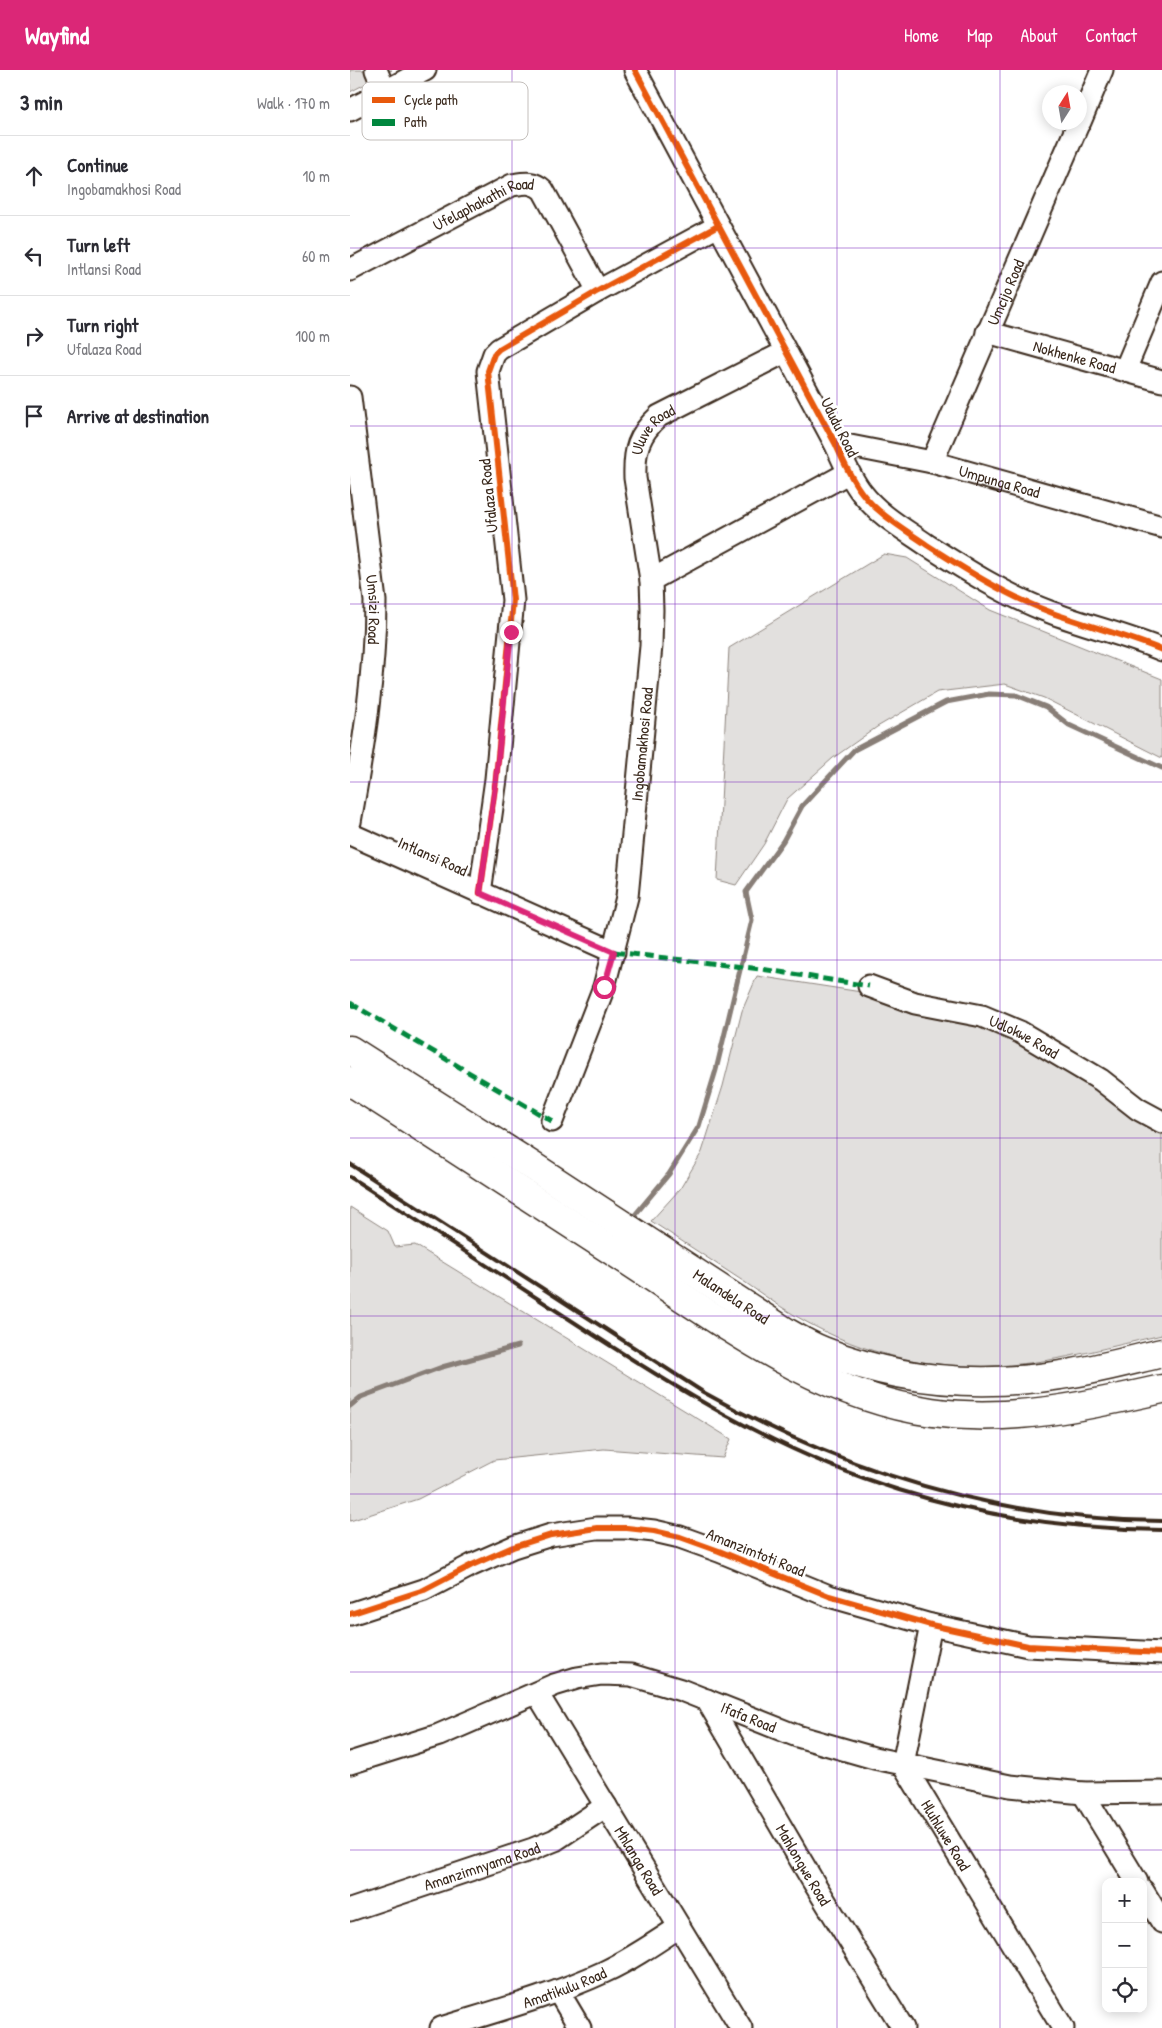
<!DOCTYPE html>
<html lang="en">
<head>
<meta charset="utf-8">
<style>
	body { margin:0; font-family:"Patrick Hand",sans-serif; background:#f7f7f7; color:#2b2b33 }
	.controls { position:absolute; right:15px; bottom:15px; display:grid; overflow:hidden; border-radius:10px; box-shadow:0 2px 12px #0003 }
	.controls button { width:45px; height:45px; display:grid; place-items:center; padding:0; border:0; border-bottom:1px solid #e1e1e2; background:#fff; color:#2b2b33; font:25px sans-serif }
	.compass { position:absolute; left:692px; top:15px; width:45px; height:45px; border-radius:50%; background:#fff; box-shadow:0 2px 12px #0003; rotate:11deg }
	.stop { position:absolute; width:15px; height:15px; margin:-11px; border:4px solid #db2777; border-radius:50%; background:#fff }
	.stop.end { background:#db2777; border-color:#fff; box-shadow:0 1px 5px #0008 }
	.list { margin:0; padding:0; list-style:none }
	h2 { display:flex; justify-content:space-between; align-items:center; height:65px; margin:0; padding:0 20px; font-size:21px }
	h2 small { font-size:16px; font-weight:400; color:#7c7c81 }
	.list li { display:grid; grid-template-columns:32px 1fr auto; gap:15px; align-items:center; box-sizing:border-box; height:80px; padding:0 20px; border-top:1px solid #e1e1e2 }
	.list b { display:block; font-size:19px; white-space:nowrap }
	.list p { margin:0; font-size:16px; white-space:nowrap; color:#7c7c81 }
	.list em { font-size:16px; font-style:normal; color:#7c7c81 }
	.icon { flex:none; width:28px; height:28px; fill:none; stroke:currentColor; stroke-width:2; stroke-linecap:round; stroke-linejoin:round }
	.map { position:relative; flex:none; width:812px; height:1958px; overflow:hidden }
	header { display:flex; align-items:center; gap:30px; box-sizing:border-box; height:70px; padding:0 25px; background:#db2777; color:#fff }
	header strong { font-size:24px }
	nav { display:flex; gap:28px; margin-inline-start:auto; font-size:18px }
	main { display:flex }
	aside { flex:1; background:#fff }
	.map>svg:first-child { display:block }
	.green { fill:#e2e0de; stroke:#8e857e }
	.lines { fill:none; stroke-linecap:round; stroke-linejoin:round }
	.stream { stroke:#887e77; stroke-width:5 }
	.minor-casing { stroke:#3b2a1e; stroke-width:25 }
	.major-casing { stroke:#3b2a1e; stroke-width:31 }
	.minor { stroke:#fff; stroke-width:21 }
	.major { stroke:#fff; stroke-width:28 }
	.rail { stroke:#3b2a1e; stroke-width:4 }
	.quiet { stroke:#00873e; stroke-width:5; stroke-dasharray:10 5; stroke-linecap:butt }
	.cycleway-casing { stroke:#fff; stroke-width:9 }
	.cycleway { stroke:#e8590c; stroke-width:6 }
	.route { stroke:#db2777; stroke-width:6 }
	.grid { fill:none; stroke:#7b2cbf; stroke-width:1; stroke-opacity:0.55 }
	.labels { text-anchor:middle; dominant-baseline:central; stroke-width:5; stroke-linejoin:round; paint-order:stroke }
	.street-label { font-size:16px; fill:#3b2a1e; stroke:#fff }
	.key { fill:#fff; stroke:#c4bfbc; stroke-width:1 }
	.key-label { font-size:14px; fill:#3b2a1e }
</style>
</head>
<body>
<header>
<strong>Wayfind</strong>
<nav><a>Home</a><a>Map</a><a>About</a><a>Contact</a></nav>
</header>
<main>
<aside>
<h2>3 min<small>Walk · 170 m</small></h2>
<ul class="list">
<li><svg class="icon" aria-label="ahead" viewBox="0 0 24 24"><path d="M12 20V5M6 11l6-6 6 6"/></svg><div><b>Continue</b><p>Ingobamakhosi Road</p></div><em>10 m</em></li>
<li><svg class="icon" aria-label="left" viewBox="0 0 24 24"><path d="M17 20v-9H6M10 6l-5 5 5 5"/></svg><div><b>Turn left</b><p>Intlansi Road</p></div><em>60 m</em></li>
<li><svg class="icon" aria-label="right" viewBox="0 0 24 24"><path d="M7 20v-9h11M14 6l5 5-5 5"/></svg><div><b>Turn right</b><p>Ufalaza Road</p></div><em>100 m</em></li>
<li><svg class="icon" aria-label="arrive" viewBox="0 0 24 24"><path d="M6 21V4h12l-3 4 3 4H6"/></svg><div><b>Arrive at destination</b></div></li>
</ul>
</aside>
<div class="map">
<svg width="812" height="1958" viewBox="0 0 812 1958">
	<rect width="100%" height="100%" fill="#fff"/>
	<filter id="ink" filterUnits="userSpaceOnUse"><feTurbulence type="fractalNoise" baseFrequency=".02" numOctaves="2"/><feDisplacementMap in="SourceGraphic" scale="10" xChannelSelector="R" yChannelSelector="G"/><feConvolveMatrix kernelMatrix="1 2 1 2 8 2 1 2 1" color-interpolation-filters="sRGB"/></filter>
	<g filter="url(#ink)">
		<path class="green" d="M0 0H42L0 22Z
			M534 484 557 488 640 540 812 609V688L694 628 655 614 587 622 527 657 483 688 437 729 414 774 386 815 367 810 379 578Z
			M407 906 518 923 624 952 669 970 812 1059V1265C762 1276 711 1291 660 1295 595 1301 524 1288 466 1257 442 1245 419 1229 396 1213 364 1192 333 1172 301 1151L330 1119 352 1082 373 1016 392 941Z
			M0 1137 38 1161 45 1177 65 1175 381 1369 373 1388 254 1379 144 1390 68 1429 0 1451Z"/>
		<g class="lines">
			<path class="stream" d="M284 1146 319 1104 349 1056 366 1000 402 850 396 822 433 771 452 736 504 680 596 632 639 624 666 625 696 637 719 655 812 698
				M0 1336 11 1327 92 1297 168 1276"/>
			<defs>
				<g id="minor">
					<path d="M26 0 35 21"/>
					<path d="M285 0 485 373C493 390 500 408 512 423 529 445 554 459 577 475 616 500 657 526 700 542 737 556 776 565 812 580"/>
					<path d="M0 40 75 0"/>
					<path d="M730 52 752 0"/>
					<path id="s1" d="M0 200 162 115C175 113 183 111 193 120L248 221"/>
					<path id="s2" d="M637 262 812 311"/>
					<path d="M775 300 812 212"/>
					<path id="s3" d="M0 327 25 531C25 606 13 679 0 752"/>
					<path id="s4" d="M485 373 582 392 812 457"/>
					<path id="s5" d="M582 392 729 52"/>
					<path id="s6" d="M301 510 285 408C284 380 288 365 309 346L435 282"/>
					<path d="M0 764 264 882"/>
					<path d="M130 823 146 709 163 530 138 301 144 284 149 279 248 221 368 156"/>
					<path id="s7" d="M519 916 565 933 632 946 670 962 751 1010 788 1039 812 1052"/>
					<path id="s8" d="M202 1051 254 917 277 827 301 576 302 540 301 510 498 403"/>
					<path d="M0 1544 74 1520 122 1495 163 1477 201 1465 247 1458H277L304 1461 330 1467 369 1481 479 1526 581 1555 678 1576 812 1583"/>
					<path id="s9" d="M581 1555 553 1694 713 1958"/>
					<path id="s10" d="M187 1623 391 1958"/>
					<path id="s11" d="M357 1630 461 1808 553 1958"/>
					<path id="s12" d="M0 1693 89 1665 204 1615 227 1608 252 1604 281 1605 331 1620 447 1666 524 1688 660 1716 733 1723 812 1722"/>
					<path d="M733 1723 787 1812"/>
					<path d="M793 1821 812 1852"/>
					<path id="s13" d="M0 1840 183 1779 205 1770 256 1736"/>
					<path d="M208 1921 230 1958"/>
					<path id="s14" d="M91 1958C146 1941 202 1926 254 1902 280 1890 305 1873 329 1857"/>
				</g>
				<g id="major">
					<path id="s15" d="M0 980 187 1099 436 1262C448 1269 460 1276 473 1281 553 1313 639 1318 723 1303 753 1298 782 1290 812 1283"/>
					<path d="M0 1011C92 1070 184 1130 275 1189 371 1251 466 1326 582 1342 660 1353 737 1336 812 1319"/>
				</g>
			</defs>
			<use href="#minor" class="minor-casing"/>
			<use href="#major" class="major-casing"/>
			<use href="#minor" class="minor"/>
			<use href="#major" class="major"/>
			<path class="rail" d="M0 1094 353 1322C495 1402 649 1450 812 1451
				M0 1107C71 1153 142 1199 213 1245 320 1315 425 1382 549 1420 634 1447 723 1459 812 1460"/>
			<path class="quiet" d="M264 882 411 899 519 916
				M0 933 202 1051"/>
			<defs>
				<path id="cycleway" d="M285 0 485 373C493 390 500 408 512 423 529 445 554 459 577 475 616 500 657 526 700 542 737 556 776 565 812 580
					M130 823 146 709 163 530 138 301 144 284 149 279 248 221 368 156
					M0 1544 74 1520 122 1495 163 1477 201 1465 247 1458H277L304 1461 330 1467 369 1481 479 1526 581 1555 678 1576 812 1583"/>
			</defs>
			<use href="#cycleway" class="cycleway-casing"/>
			<use href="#cycleway" class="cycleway"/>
		</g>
	</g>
	<g class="lines" filter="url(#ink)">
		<path class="route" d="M161 562 146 709 130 823 264 882 254 917"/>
	</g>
	<path class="grid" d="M162 0V1958M325 0V1958M487 0V1958M650 0V1958M0 178H812M0 356H812M0 534H812M0 712H812M0 890H812M0 1068H812M0 1246H812M0 1424H812M0 1602H812M0 1780H812"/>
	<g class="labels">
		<g class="street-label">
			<text stroke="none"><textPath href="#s1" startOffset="150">Ufelaphakathi Road</textPath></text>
			<text stroke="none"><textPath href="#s5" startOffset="185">Umcijo Road</textPath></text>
			<text stroke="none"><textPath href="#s2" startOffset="91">Nokhenke Road</textPath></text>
			<text transform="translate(490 357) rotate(63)">Ududu Road</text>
			<text stroke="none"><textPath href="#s6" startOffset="158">Uluve Road</textPath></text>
			<text stroke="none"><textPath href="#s4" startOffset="169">Umpunga Road</textPath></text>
			<text transform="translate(138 426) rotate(-96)">Ufalaza Road</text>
			<text stroke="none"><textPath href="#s3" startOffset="214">Umsizi Road</textPath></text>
			<text stroke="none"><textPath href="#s8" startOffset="390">Ingobamakhosi Road</textPath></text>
			<text transform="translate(83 786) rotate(24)">Intlansi Road</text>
			<text stroke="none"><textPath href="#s7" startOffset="164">Udlokwe Road</textPath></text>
			<text stroke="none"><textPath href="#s15" startOffset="454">Malandela Road</textPath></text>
			<text transform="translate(406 1482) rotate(22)">Amanzimtoti Road</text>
			<text stroke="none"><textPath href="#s12" startOffset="422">Ifafa Road</textPath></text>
			<text stroke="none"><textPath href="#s9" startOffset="225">Hluhluwe Road</textPath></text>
			<text stroke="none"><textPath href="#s10" startOffset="196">Mhlanga Road</textPath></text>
			<text stroke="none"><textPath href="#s11" startOffset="191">Mahlongwe Road</textPath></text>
			<text stroke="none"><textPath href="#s13" startOffset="139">Amanzimnyama Road</textPath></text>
			<text stroke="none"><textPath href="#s14" startOffset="130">Amatikulu Road</textPath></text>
		</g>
	</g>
	<rect x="12" y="12" width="166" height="58" rx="8" class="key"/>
	<rect x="22" y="27" width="23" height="6" fill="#e8590c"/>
	<rect x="22" y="49" width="23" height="7" fill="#00873e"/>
	<g class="key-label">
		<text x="54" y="35">Cycle path</text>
		<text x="54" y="57">Path</text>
	</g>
</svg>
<div class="controls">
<button>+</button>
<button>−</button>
<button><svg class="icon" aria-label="locate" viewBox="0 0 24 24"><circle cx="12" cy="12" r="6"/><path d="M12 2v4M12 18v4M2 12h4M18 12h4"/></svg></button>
</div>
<svg class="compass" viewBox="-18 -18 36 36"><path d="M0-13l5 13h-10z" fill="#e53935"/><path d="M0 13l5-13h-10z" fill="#7c7c81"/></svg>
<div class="stop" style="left:254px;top:917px"></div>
<div class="stop end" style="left:161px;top:562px"></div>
</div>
</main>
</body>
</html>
